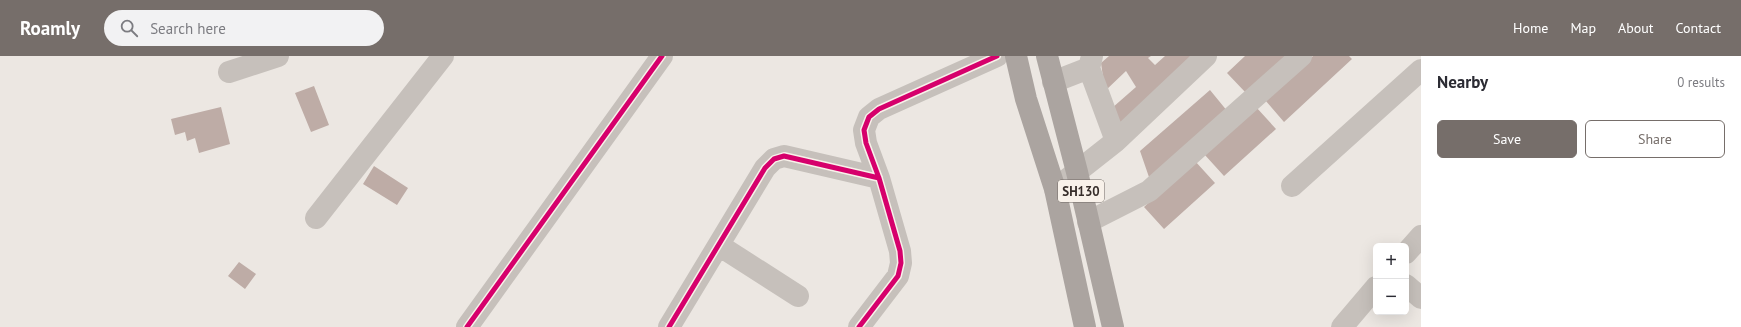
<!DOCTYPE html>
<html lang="en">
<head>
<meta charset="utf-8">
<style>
	body { margin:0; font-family:"PT Sans",sans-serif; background:#f2f2f3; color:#2b2b33 }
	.controls { position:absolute; right:12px; bottom:12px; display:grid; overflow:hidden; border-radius:6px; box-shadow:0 4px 16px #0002 }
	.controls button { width:36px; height:36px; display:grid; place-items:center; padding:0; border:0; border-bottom:1px solid #e1e1e2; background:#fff; color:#2b2b33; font:20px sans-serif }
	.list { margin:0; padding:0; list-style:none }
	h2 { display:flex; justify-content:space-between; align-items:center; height:52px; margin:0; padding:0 16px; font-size:17px }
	h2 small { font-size:13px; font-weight:400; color:#7c7c81 }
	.actions { display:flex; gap:8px; padding:12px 16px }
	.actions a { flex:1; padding:9px 0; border:1px solid #766e6a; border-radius:6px; text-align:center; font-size:14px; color:#766e6a }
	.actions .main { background:#766e6a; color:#fff }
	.icon { flex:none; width:22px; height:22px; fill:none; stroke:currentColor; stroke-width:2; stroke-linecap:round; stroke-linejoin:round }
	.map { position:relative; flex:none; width:1421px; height:271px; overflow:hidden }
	header { display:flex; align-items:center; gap:24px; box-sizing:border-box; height:56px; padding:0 20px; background:#766e6a; color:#fff }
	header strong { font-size:19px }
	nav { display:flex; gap:22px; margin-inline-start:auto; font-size:14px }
	.search { width:280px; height:36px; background:#f2f2f3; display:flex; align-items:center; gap:10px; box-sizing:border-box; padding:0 14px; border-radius:22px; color:#7c7c81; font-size:15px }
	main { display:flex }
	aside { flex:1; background:#fff }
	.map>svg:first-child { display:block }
	.building { fill:#beaca6 }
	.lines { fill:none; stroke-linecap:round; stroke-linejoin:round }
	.minor { stroke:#c6c0bb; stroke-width:22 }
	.major { stroke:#aba4a0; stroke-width:22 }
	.cycleway-casing { stroke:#f8f1ea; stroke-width:8 }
	.cycleway { stroke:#d6006c; stroke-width:5 }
	.labels { text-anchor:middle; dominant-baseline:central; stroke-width:3.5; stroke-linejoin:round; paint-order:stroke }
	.shield { fill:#f8f1ea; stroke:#706864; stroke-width:1 }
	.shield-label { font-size:13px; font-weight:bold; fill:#362d2a }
</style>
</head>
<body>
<header>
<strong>Roamly</strong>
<div class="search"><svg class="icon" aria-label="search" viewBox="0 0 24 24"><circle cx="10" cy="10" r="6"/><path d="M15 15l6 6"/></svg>Search here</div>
<nav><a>Home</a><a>Map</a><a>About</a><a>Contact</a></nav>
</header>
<main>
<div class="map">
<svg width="1421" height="271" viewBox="0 0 1421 271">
	<rect width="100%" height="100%" fill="#ece7e2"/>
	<path class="building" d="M1109 0H1151L1148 2 1155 9 1165 0H1199L1117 76 1112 52 1136 31 1126 15 1105 35 1101 7Z
		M1245 0H1288L1246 37 1227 17Z
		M1313 0H1349L1352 3 1284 66 1265 44Z
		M314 30 329 69 311 76 295 37Z
		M1210 34 1228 56 1150 124 1140 95Z
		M221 51 230 88 199 97 195 82 187 85 185 76 175 79 171 63Z
		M1256 51 1276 73 1224 120 1204 98Z
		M1195 105 1215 127 1164 173 1144 151Z
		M374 110 408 132 397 149 363 128Z
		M239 206 256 218 245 233 228 220Z"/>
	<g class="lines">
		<path class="minor" d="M1092 0 1089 12 1116 85
			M229 16 278 0
			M1053 26 1089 12
			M1292 130 1421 14
			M1055 133 1116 85 1206 0
			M316 162 443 0
			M1088 166 1149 135 1301 0
			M720 190 798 240
			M1406 197 1421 180
			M1406 229 1421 242
			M467 271 662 0
			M669 271 765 112 774 103 784 100 879 122
			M859 271 898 220 901 207 900 195 879 122 866 87 864 74 869 61 879 53 997 0
			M1342 271 1376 231"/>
		<path class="major" d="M1016 0 1026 43 1055 133 1085 271
			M1047 0 1077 116 1113 271"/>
		<defs>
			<path id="cycleway" d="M467 271 662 0
				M669 271 765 112 774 103 784 100 879 122
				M859 271 898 220 901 207 900 195 879 122 866 87 864 74 869 61 879 53 997 0"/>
		</defs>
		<use href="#cycleway" class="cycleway-casing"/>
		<use href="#cycleway" class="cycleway"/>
	</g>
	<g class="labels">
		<rect class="shield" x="1058" y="124" width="46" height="22" rx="3"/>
		<g class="shield-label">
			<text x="1081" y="135">SH130</text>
		</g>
	</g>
</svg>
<div class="controls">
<button>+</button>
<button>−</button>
</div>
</div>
<aside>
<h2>Nearby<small>0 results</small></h2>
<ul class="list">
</ul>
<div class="actions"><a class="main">Save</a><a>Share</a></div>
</aside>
</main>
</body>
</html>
